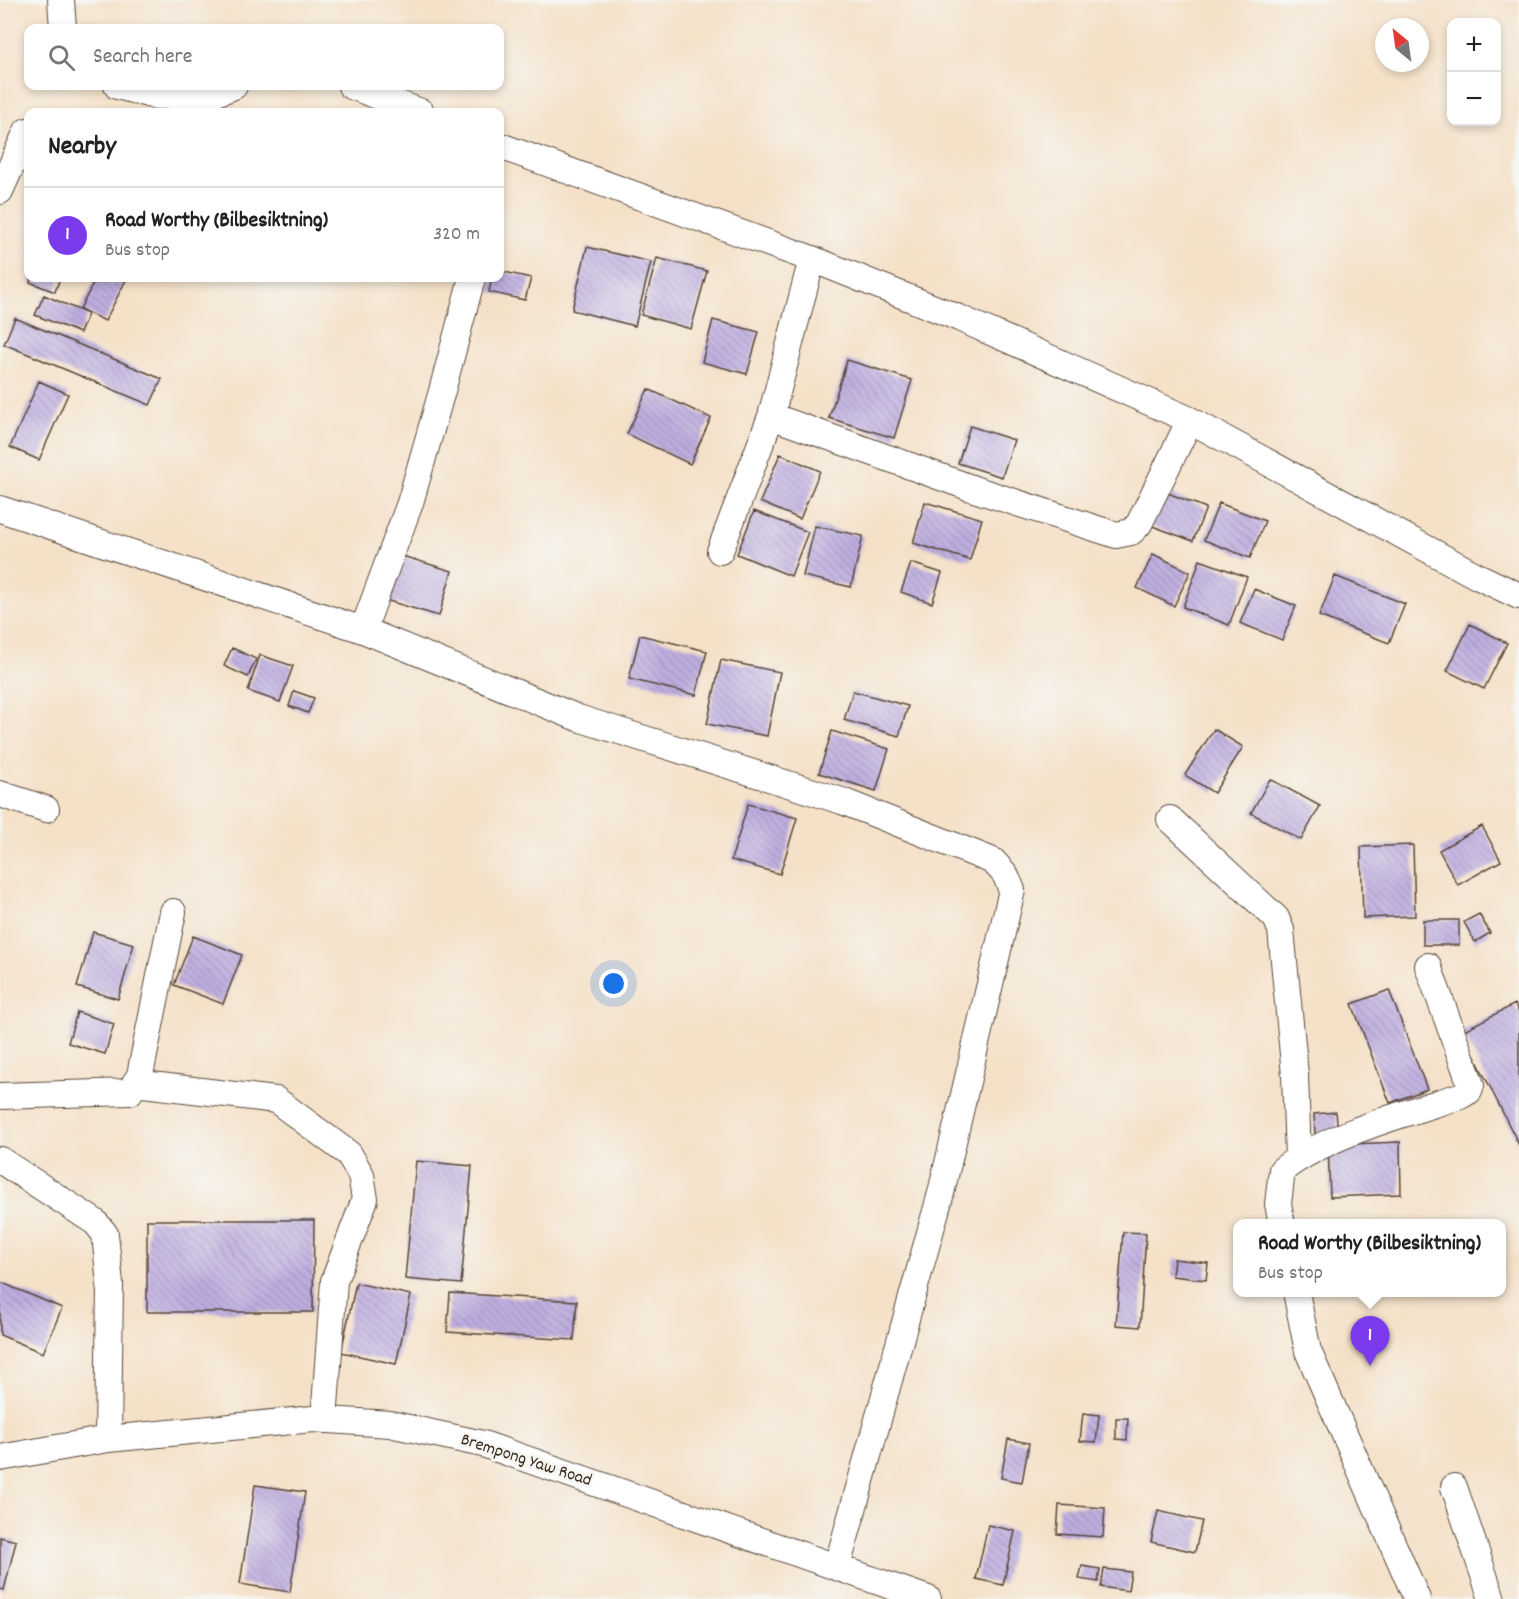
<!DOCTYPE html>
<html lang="en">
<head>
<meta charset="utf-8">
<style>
	body { margin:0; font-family:Dekko,sans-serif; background:#f2f2f2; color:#222 }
	.controls { position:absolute; right:18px; top:18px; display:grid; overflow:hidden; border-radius:12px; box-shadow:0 3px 9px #0003 }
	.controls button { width:54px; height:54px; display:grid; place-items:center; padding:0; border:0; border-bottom:2px solid #e0e0e0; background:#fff; color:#222; font:30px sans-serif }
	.compass { position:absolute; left:1375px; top:18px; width:54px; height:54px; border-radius:50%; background:#fff; box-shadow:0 3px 9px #0003; rotate:331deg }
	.you { position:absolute; left:614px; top:984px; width:21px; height:21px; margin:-15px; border:4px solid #fff; border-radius:50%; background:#1a73e8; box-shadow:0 0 0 9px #1a73e833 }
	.badge { display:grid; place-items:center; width:39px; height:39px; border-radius:50%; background:#7c3aed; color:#fff; font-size:20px; font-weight:700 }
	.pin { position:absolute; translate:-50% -50px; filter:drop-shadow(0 2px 3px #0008) }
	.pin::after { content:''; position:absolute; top:32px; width:21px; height:18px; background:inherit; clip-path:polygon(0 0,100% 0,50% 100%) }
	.popup { position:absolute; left:1233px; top:1219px; width:273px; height:78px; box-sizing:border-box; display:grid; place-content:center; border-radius:12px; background:#fff; filter:drop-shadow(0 2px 4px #0005); font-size:20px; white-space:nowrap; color:#767676 }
	.popup b { font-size:22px; color:#222 }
	.popup::after { content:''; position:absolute; left:50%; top:100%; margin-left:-12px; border:12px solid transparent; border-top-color:#fff }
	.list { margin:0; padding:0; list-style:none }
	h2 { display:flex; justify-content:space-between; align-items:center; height:78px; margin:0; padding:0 24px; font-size:26px }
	h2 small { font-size:20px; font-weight:400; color:#767676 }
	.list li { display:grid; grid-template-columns:39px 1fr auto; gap:18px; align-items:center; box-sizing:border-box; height:96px; padding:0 24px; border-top:2px solid #e0e0e0 }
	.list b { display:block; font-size:22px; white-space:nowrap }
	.list p { margin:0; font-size:20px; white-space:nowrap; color:#767676 }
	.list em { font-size:20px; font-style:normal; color:#767676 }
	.icon { flex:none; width:33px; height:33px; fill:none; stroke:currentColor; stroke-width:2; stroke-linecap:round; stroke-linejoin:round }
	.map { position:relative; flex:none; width:1519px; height:1599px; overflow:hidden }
	.search { position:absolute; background:#fff; box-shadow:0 3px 9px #0003; left:24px; top:24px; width:480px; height:66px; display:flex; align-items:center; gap:15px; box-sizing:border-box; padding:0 21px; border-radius:12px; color:#767676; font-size:22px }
	.panel { position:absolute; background:#fff; box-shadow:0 3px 9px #0003; left:24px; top:108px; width:480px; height:174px; border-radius:12px }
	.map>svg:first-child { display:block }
	.building { fill:url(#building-back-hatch) }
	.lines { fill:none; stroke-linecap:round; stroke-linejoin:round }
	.minor-casing { stroke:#574538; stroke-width:28 }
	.minor { stroke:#fff; stroke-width:26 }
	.labels { text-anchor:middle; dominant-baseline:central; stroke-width:6; stroke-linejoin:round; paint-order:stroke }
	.street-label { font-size:18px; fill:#3b2a1e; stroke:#f6f6f2 }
</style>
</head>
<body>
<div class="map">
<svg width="1519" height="1599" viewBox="0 0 1519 1599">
	<defs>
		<pattern id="building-back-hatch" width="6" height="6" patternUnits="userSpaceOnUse" patternTransform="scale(1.5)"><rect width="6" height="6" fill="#bfafe1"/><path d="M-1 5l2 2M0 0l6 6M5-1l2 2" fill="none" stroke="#9c8fb6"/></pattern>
	</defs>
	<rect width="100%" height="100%" fill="#f6f6f2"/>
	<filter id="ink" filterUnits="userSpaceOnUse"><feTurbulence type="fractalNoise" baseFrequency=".0167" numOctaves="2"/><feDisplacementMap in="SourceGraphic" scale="12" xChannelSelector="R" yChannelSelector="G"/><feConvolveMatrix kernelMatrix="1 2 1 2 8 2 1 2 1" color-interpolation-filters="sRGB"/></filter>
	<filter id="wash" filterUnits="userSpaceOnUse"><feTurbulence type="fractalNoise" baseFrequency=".008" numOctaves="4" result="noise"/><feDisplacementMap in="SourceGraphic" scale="24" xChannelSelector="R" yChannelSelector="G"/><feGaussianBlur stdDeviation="1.35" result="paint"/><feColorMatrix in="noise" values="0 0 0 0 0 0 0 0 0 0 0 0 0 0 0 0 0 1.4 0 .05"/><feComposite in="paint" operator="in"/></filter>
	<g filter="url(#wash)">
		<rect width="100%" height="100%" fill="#f4e1c8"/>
		<g id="blocks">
			<path class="building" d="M587 247 651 262 635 326 572 310Z
				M657 258 707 271 691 329 641 315Z
				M500 271 531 278 525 300 489 292 492 278H500Z
				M32 278H60L55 292 30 282Z
				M96 278H127L105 321 80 309Z
				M44 295 88 314 80 333 35 315Z
				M15 318 162 379 150 405 4 344Z
				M713 320 759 332 747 374 702 362Z
				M847 360 912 380 894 438 829 418Z
				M39 381 68 394 39 460 10 447Z
				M648 389 711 418 690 464 627 434Z
				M970 426 1014 440 1002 477 958 463Z
				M780 454 820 471 800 519 760 502Z
				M1160 490 1206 508 1193 541 1147 524Z
				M925 502 982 519 970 560 913 543Z
				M1219 503 1265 521 1250 558 1204 540Z
				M754 511 808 532 791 576 737 554Z
				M815 526 863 536 851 587 803 576Z
				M1153 554 1190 572 1174 606 1137 588Z
				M399 555 452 571 439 616 385 600Z
				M1200 560 1247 577 1229 625 1183 607Z
				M911 563 942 573 932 603 901 592Z
				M1335 576 1405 604 1389 643 1319 616Z
				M1254 589 1296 606 1282 640 1240 623Z
				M1470 624 1507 643 1484 689 1447 671Z
				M640 635 707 651 696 695 629 679Z
				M232 648 256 659 248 677 224 666Z
				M260 655 293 666 280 702 248 691Z
				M721 660 780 672 767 736 707 724Z
				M294 691 314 698 308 713 289 706Z
				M853 691 908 706 899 736 844 720Z
				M1214 729 1243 747 1214 793 1185 775Z
				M832 731 889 749 876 791 819 773Z
				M1270 779 1320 806 1301 840 1251 813Z
				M748 804 797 818 780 874 731 860Z
				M1482 826 1501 861 1458 885 1439 850Z
				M1413 845 1415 916 1363 918 1361 847Z
				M1479 914 1490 933 1475 942 1464 922Z
				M1423 920H1459V945H1423Z
				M93 932 134 944 118 999 77 987Z
				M193 936 242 955 223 1004 174 985Z
				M1389 990 1427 1089 1390 1103 1352 1004Z
				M1515 1004 1519 1013V1145L1462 1031Z
				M77 1012 114 1024 105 1054 68 1043Z
				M1336 1112 1338 1133 1315 1135 1314 1114Z
				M1400 1142 1401 1194 1330 1197 1328 1145Z
				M416 1161 472 1166 461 1284 405 1279Z
				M147 1220H314L313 1312H147Z
				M1123 1232 1146 1233 1140 1327 1116 1325Z
				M1174 1259 1208 1263 1206 1280 1172 1276Z
				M0 1282 62 1308 43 1353 0 1335Z
				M356 1283 411 1295 396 1364 341 1352Z
				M450 1293 577 1301 574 1340 447 1332Z
				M1083 1413 1099 1415 1096 1442 1080 1441Z
				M1116 1418H1128L1127 1440 1116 1439Z
				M1008 1439 1029 1443 1022 1482 1001 1478Z
				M255 1485 305 1492 290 1592 240 1584Z
				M1059 1505 1105 1508 1103 1537 1057 1534Z
				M1158 1511 1202 1521 1195 1552 1151 1542Z
				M988 1525 1015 1531 1003 1585 976 1579Z
				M0 1537 16 1541 4 1590 0 1589Z
				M1082 1566 1100 1569 1098 1582 1079 1579Z
				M1104 1569 1131 1572 1128 1591 1101 1587Z"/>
		</g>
	</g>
	<g filter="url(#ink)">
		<use href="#blocks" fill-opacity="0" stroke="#574538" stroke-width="1.5"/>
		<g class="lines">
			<defs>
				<path id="minor" d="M61 0 63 28
					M117 86 155 96 206 97 234 86
					M351 86 421 112
					M500 146 812 259 959 318 1190 420 1477 576 1519 596
					M0 191 27 131
					M472 278 442 391 410 503 363 630 578 718 842 801 993 861 1005 874 1012 890 941 1193 837 1567
					M771 416 974 489 1116 535 1131 532 1139 524 1190 420
					M0 509 363 630
					M720 551 771 416 812 259
					M0 794 46 809
					M1170 819 1276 918 1281 930 1295 1075 1298 1157
					M135 1083 276 1100 349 1154 361 1175 365 1199 334 1281 324 1420
					M0 1096 130 1092 140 1075 173 912
					M0 1160 95 1222 105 1234 110 1284 108 1439
					M1282 1224 1278 1204 1282 1170C1328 1134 1404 1114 1460 1096L1469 1091 1471 1085 1428 966
					M1296 1292 1308 1351 1417 1599
					M0 1458 108 1439 313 1419 390 1424 483 1444 928 1599
					M1454 1487 1492 1599"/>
			</defs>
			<use href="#minor" class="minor-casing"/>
			<use href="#minor" class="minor"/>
		</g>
	</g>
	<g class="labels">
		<g class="street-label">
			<text transform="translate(526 1461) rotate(18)">Brempong Yaw Road</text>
		</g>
	</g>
</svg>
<div class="controls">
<button>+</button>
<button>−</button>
</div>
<svg class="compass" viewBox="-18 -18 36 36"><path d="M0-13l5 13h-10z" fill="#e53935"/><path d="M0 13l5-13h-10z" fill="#767676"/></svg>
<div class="you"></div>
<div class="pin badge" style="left:1370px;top:1366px">1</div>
<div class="popup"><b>Road Worthy (Bilbesiktning)</b>Bus stop</div>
<div class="search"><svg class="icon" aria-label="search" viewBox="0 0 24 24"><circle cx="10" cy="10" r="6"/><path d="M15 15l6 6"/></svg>Search here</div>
<section class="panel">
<h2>Nearby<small></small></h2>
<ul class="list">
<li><span class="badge">1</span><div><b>Road Worthy (Bilbesiktning)</b><p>Bus stop</p></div><em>320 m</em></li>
</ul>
</section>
</div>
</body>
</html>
